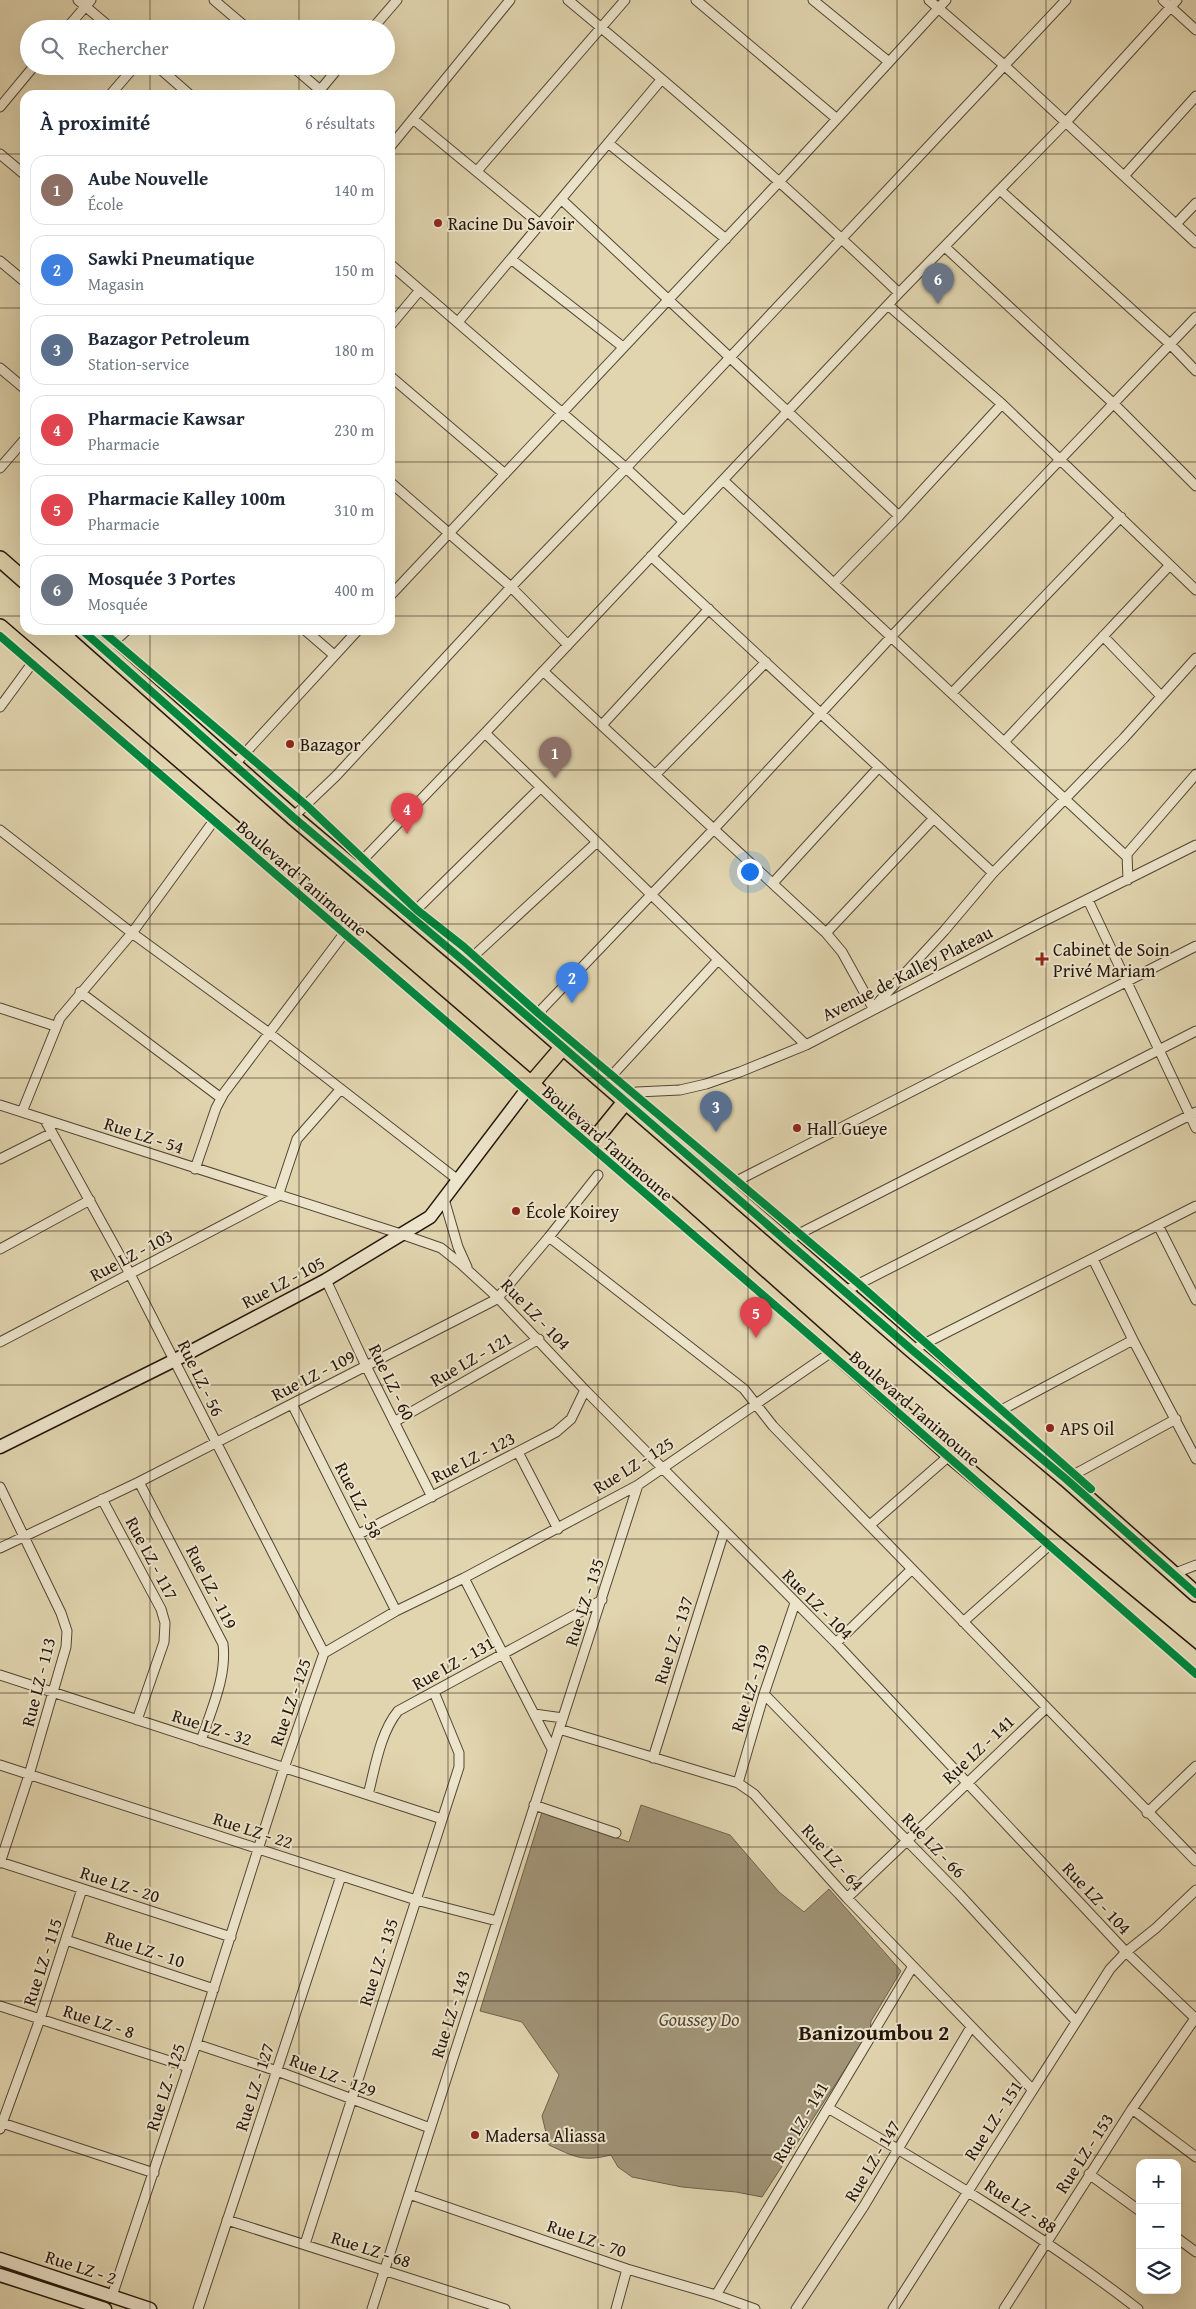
<!DOCTYPE html>
<html lang="fr">
<head>
<meta charset="utf-8">
<style>
	body { margin:0; font-family:"Gentium Book Plus",serif; background:#f6f6f7; color:#1f2937 }
	.controls { position:absolute; right:15px; bottom:15px; display:grid; overflow:hidden; border-radius:10px; box-shadow:0 5px 20px #0002 }
	.controls button { width:45px; height:45px; display:grid; place-items:center; padding:0; border:0; border-bottom:1px solid #e0e1e3; background:#fff; color:#1f2937; font:25px sans-serif }
	.you { position:absolute; left:749px; top:871px; width:18px; height:18px; margin:-12px; border:4px solid #fff; border-radius:50%; background:#1a73e8; box-shadow:0 0 0 8px #1a73e833 }
	.badge { display:grid; place-items:center; width:32px; height:32px; border-radius:50%; background:#0b8043; color:#fff; font-size:16px; font-weight:700 }
	.pin { position:absolute; translate:-50% -41px; filter:drop-shadow(0 1px 2px #0008) }
	.pin::after { content:''; position:absolute; top:26px; width:18px; height:15px; background:inherit; clip-path:polygon(0 0,100% 0,50% 100%) }
	.list { margin:0; padding:0; list-style:none }
	h2 { display:flex; justify-content:space-between; align-items:center; height:65px; margin:0; padding:0 20px; font-size:21px }
	h2 small { font-size:16px; font-weight:400; color:#747a83 }
	.list li { display:grid; grid-template-columns:32px 1fr auto; gap:15px; align-items:center; box-sizing:border-box; height:70px; margin:0 10px 10px; padding:0 10px; border:1px solid #e0e1e3; border-radius:15px }
	.list b { display:block; font-size:19px; white-space:nowrap }
	.list p { margin:0; font-size:16px; white-space:nowrap; color:#747a83 }
	.list em { font-size:16px; font-style:normal; color:#747a83 }
	.icon { flex:none; width:28px; height:28px; fill:none; stroke:currentColor; stroke-width:2; stroke-linecap:round; stroke-linejoin:round }
	.map { position:relative; flex:none; width:1196px; height:2309px; overflow:hidden }
	.search { position:absolute; background:#fff; box-shadow:0 5px 20px #0002; left:20px; top:20px; width:375px; height:55px; display:flex; align-items:center; gap:12px; box-sizing:border-box; padding:0 18px; border-radius:28px; color:#747a83; font-size:19px }
	.panel { position:absolute; background:#fff; box-shadow:0 5px 20px #0002; left:20px; top:90px; width:375px; height:545px; border-radius:15px }
	.map>svg:first-child { display:block }
	.water { fill:#a19477; stroke:#6f624c }
	.lines { fill:none; stroke-linecap:round; stroke-linejoin:round }
	.street-casing { stroke:#534634; stroke-width:11 }
	.secondary-casing { stroke:#24160b; stroke-width:15 }
	.primary-casing { stroke:#24160b; stroke-width:18 }
	.street { stroke:#ece4cb; stroke-width:9 }
	.secondary { stroke:#ece4cb; stroke-width:12 }
	.primary { stroke:#e1d5af; stroke-width:15 }
	.cycleway-casing { stroke:#ece4cb; stroke-width:11 }
	.cycleway { stroke:#00873e; stroke-width:8 }
	.grid { fill:none; stroke:#24160b; stroke-width:1; stroke-opacity:0.55 }
	.poi-dot { fill:#8f2418; stroke:#ece4cb; stroke-width:2 }
	.labels { text-anchor:middle; dominant-baseline:central; stroke-width:4; stroke-linejoin:round; paint-order:stroke }
	.poi-label { font-size:18px; fill:#24160b; stroke:#ece4cb; text-anchor:start }
	.street-label { font-size:18px; fill:#24160b; stroke:#ece4cb }
	.water-label { font-size:19px; font-style:italic; fill:#564836; stroke:#ece4cb }
	.district-label { font-size:22px; font-weight:bold; fill:#24160b; stroke:#ece4cb }
</style>
</head>
<body>
<div class="map">
<svg width="1196" height="2309" viewBox="0 0 1196 2309">
	<rect width="100%" height="100%" fill="#e1d5af"/>
	<filter id="stains"><feTurbulence type="fractalNoise" baseFrequency=".004" numOctaves="4"/><feColorMatrix values="0 0 0 0 .2 0 0 0 0 .09 0 0 0 0 .02 0 0 0 .5 -.17"/></filter>
	<radialGradient id="worn" r=".72"><stop offset=".6" stop-color="#630" stop-opacity="0"/><stop offset="1" stop-color="#630" stop-opacity=".3"/></radialGradient>
	<path class="water" d="M641 1805 730 1835 779 1892 804 1912 829 1889 901 1971 871 2021 870 2031 762 2197 736 2192 682 2187 632 2177 618 2167 611 2155C582 2162 575 2157 549 2145L542 2116 559 2075 522 2022 480 2011 542 1812 629 1842Z"/>
	<g class="lines">
		<defs>
			<path id="street" d="M78 0 112 29
				M214 0 248 29
				M568 0C681 94 793 191 899 293
				M696 0 837 119
				M813 0 889 62
				M929 0 1004 65 1196 243
				M1163 0 1196 30
				M66 29 91 0
				M372 29 397 0
				M157 66 190 95
				M292 66 320 90
				M110 95 135 66
				M316 95 340 66
				M0 107 34 66
				M413 119 540 224
				M608 143 726 239
				M390 147 510 0
				M0 154 25 175
				M477 171 625 0
				M1124 176 1196 96
				M1000 190 1170 344 1196 371
				M561 199 899 516
				M1176 224 1196 203
				M945 247 1114 404 1196 486
				M511 259 623 347
				M0 261 25 282
				M390 264 626 468 683 521
				M888 305 1002 404 1196 590
				M458 322 661 80
				M390 326 420 290
				M0 368 25 389
				M390 376 505 474
				M0 468 25 439
				M723 480 1126 856
				M390 482 511 587 568 645
				M651 556 993 873
				M834 583 899 516 1002 404
				M390 596 779 182 946 0
				M305 630 334 655
				M1103 636 1161 696
				M105 650 127 630
				M543 671 826 933 842 952 873 1008 944 931 993 873 1124 738 1196 658
				M952 693 1121 517
				M0 707 36 658
				M602 725 709 609
				M485 733 806 1045
				M1004 742 1169 566
				M234 765 358 630
				M656 774 766 662
				M293 817 336 776 511 587 626 468 1066 0
				M0 830 132 933 269 1033 458 1180
				M355 868 485 733 899 293 1066 122 1177 0
				M1128 880 1127 854 1196 774
				M773 883 879 767
				M1088 900 1196 1128
				M410 916 540 788
				M826 933 934 818
				M466 963 596 843
				M80 992 221 1098
				M0 1008 55 1026
				M532 1022 543 1008 714 829 891 637 1196 317
				M605 1083 718 960
				M625 1102 637 1092 680 1090 706 1084 740 1072 806 1045 1040 923 1196 845
				M0 1105 401 1234 441 1248 461 1264 497 1297 585 1390 836 1643 1126 1952 1196 2019
				M22 1112 60 1018 132 933 218 815
				M45 1120 130 1274 324 1653
				M0 1159 52 1133
				M195 1169 216 1108 224 1093 349 927
				M725 1187 1196 946
				M278 1196 297 1139 340 1090
				M444 1199 458 1247 467 1267
				M1158 1225 1196 1300
				M549 1237 744 1389 773 1426 1196 1861
				M787 1240 1196 1031
				M0 1249 90 1200
				M1093 1259 1133 1340 1196 1459
				M326 1280 366 1366 432 1497
				M845 1291 1196 1112
				M0 1342 278 1196
				M912 1350 1196 1206
				M292 1404 396 1611
				M992 1415 1133 1340
				M394 1422 539 1339
				M518 1452 558 1529
				M1066 1479 1176 1419
				M139 1482 223 1644C227 1677 211 1710 201 1741
				M0 1487 61 1613 67 1631 66 1647 29 1775 0 1863
				M102 1499 161 1609 165 1623 164 1642 137 1720
				M870 1525 950 1455
				M359 1534 556 1432 571 1419 585 1390
				M0 1548 139 1482 493 1301 501 1294 549 1237 598 1175
				M1173 1574 1196 1565
				M464 1578 552 1749
				M963 1622 1053 1542
				M836 1643 911 1570
				M0 1675 442 1819
				M764 1694 959 1894 1076 2021
				M534 1714 563 1718
				M559 1729 738 1783 754 1794 847 1898 1032 2089
				M653 1758 724 1532
				M0 1765 416 1900 497 1921
				M738 1783 764 1694 795 1603
				M368 1795C375 1768 380 1733 398 1711L602 1600
				M534 1805 616 1833
				M1147 1813 1196 1766
				M0 1862 231 1937
				M847 1898 1046 1708
				M66 1940 214 1989
				M0 2006 188 2067
				M196 2044 277 2071 430 2128
				M828 2108C934 2170 1040 2233 1138 2309
				M1132 2109 1196 2157
				M2 2123 154 2173
				M0 2129 40 2019 82 1889
				M1089 2174 1140 2211
				M409 2194 627 2269 716 2295 755 2309
				M227 2220 505 2309
				M1177 2238 1196 2252
				M305 2244 459 1767V1753L434 1692
				M716 2295 913 1966
				M112 2296 196 2044 284 1768 324 1653 396 1611 464 1578 638 1485 833 1351
				M198 2309 341 1876
				M372 2309 638 1485
				M616 2309 627 2269
				M796 2309 864 2206 971 2027
				M893 2309 1110 1969 1126 1952 1156 1928 1196 1890
				M1004 2309 1132 2109 1196 2017"/>
			<path id="secondary" d="M0 1447 175 1360 326 1280 430 1217 531 1084
				M0 2259 150 2309
				M0 2275 105 2309"/>
			<path id="primary" d="M0 559 25 581
				M0 627 595 1139 950 1455 1053 1542 1196 1660
				M82 630 293 817 466 963 912 1350 1066 1479 1196 1594
				M531 1084 562 1048
				M595 1139 625 1102"/>
		</defs>
		<use href="#street" class="street-casing"/>
		<use href="#secondary" class="secondary-casing"/>
		<use href="#primary" class="primary-casing"/>
		<use href="#street" class="street"/>
		<use href="#secondary" class="secondary"/>
		<use href="#primary" class="primary"/>
		<defs>
			<path id="cycleway" d="M82 630 293 817 466 963 912 1350 1066 1479 1196 1594
				M101 630 306 805 417 910 464 947 538 1013 859 1284 1091 1489
				M0 636 830 1353 1196 1674"/>
		</defs>
		<use href="#cycleway" class="cycleway-casing"/>
		<use href="#cycleway" class="cycleway"/>
	</g>
	<path class="grid" d="M150 0V29M299 0V29M448 0V2309M598 0V2309M748 0V2309M897 0V2309M1046 0V2309M150 66V95M299 66V95M0 154H25M390 154H1196M0 308H25M390 308H1196M0 462H25M390 462H1196M0 616H25M390 616H1196M150 630V2309M299 630V2309M0 770H1196M0 924H1196M0 1078H1196M0 1231H1196M0 1385H1196M0 1539H1196M0 1693H1196M0 1847H1196M0 2001H1196M0 2155H1196"/>
	<g class="poi-dot">
		<circle cx="438" cy="223" r="5"/>
		<circle cx="290" cy="744" r="5"/>
		<path d="M1039.5 951.5h5v5h5v5h-5v5h-5v-5h-5v-5h5z"/>
		<circle cx="797" cy="1128" r="5"/>
		<circle cx="516" cy="1211" r="5"/>
		<circle cx="1050" cy="1428" r="5"/>
		<circle cx="475" cy="2135" r="5"/>
	</g>
	<g class="labels">
		<g class="poi-label">
			<text x="448" y="223">Racine Du Savoir</text>
			<text x="300" y="744">Bazagor</text>
			<text x="1053" y="949">Cabinet de Soin<tspan x="1053" dy="21">Privé Mariam</tspan></text>
			<text x="807" y="1128">Hall Gueye</text>
			<text x="526" y="1211">École Koirey</text>
			<text x="1060" y="1428">APS Oil</text>
			<text x="485" y="2135">Madersa Aliassa</text>
		</g>
		<g class="street-label">
			<text transform="translate(302 878) rotate(41)">Boulevard Tanimoune</text>
			<text transform="translate(907 973) rotate(-27)">Avenue de Kalley Plateau</text>
			<text transform="translate(144 1135) rotate(18)">Rue LZ - 54</text>
			<text transform="translate(608 1143) rotate(41)">Boulevard Tanimoune</text>
			<text transform="translate(131 1255) rotate(-28)">Rue LZ - 103</text>
			<text transform="translate(283 1282) rotate(-28)">Rue LZ - 105</text>
			<text transform="translate(536 1314) rotate(46)">Rue LZ - 104</text>
			<text transform="translate(471 1359) rotate(-30)">Rue LZ - 121</text>
			<text transform="translate(313 1375) rotate(-27)">Rue LZ - 109</text>
			<text transform="translate(201 1378) rotate(64)">Rue LZ - 56</text>
			<text transform="translate(392 1382) rotate(64)">Rue LZ - 60</text>
			<text transform="translate(915 1408) rotate(41)">Boulevard Tanimoune</text>
			<text transform="translate(473 1457) rotate(-27)">Rue LZ - 123</text>
			<text transform="translate(633 1465) rotate(-32)">Rue LZ - 125</text>
			<text transform="translate(359 1500) rotate(63)">Rue LZ - 58</text>
			<text transform="translate(152 1558) rotate(62)">Rue LZ - 117</text>
			<text transform="translate(212 1587) rotate(63)">Rue LZ - 119</text>
			<text transform="translate(584 1602) rotate(-72)">Rue LZ - 135</text>
			<text transform="translate(818 1604) rotate(45)">Rue LZ - 104</text>
			<text transform="translate(673 1640) rotate(-72)">Rue LZ - 137</text>
			<text transform="translate(453 1663) rotate(-29)">Rue LZ - 131</text>
			<text transform="translate(38 1682) rotate(-76)">Rue LZ - 113</text>
			<text transform="translate(750 1688) rotate(-72)">Rue LZ - 139</text>
			<text transform="translate(290 1702) rotate(-71)">Rue LZ - 125</text>
			<text transform="translate(212 1727) rotate(18)">Rue LZ - 32</text>
			<text transform="translate(978 1749) rotate(-43)">Rue LZ - 141</text>
			<text transform="translate(253 1830) rotate(18)">Rue LZ - 22</text>
			<text transform="translate(934 1845) rotate(46)">Rue LZ - 66</text>
			<text transform="translate(833 1857) rotate(48)">Rue LZ - 64</text>
			<text transform="translate(120 1884) rotate(18)">Rue LZ - 20</text>
			<text transform="translate(1097 1898) rotate(47)">Rue LZ - 104</text>
			<text transform="translate(145 1949) rotate(18)">Rue LZ - 10</text>
			<text transform="translate(42 1962) rotate(-72)">Rue LZ - 115</text>
			<text transform="translate(378 1962) rotate(-72)">Rue LZ - 135</text>
			<text transform="translate(450 2014) rotate(-72)">Rue LZ - 143</text>
			<text transform="translate(99 2021) rotate(18)">Rue LZ - 8</text>
			<text transform="translate(333 2075) rotate(21)">Rue LZ - 129</text>
			<text transform="translate(165 2087) rotate(-72)">Rue LZ - 125</text>
			<text transform="translate(254 2087) rotate(-72)">Rue LZ - 127</text>
			<text transform="translate(993 2120) rotate(-57)">Rue LZ - 151</text>
			<text transform="translate(800 2122) rotate(-59)">Rue LZ - 141</text>
			<text transform="translate(1084 2153) rotate(-57)">Rue LZ - 153</text>
			<text transform="translate(872 2161) rotate(-59)">Rue LZ - 147</text>
			<text transform="translate(1021 2206) rotate(34)">Rue LZ - 88</text>
			<text transform="translate(587 2238) rotate(19)">Rue LZ - 70</text>
			<text transform="translate(371 2249) rotate(18)">Rue LZ - 68</text>
			<text transform="translate(81 2267) rotate(18)">Rue LZ - 2</text>
		</g>
		<g class="water-label">
			<text x="699" y="2019">Goussey Do</text>
		</g>
		<g class="district-label">
			<text x="874" y="2032">Banizoumbou 2</text>
		</g>
	</g>
	<rect width="100%" height="100%" filter="url(#stains)"/>
	<rect width="100%" height="100%" fill="url(#worn)"/>
</svg>
<div class="controls">
<button>+</button>
<button>−</button>
<button><svg class="icon" aria-label="layers" viewBox="0 0 24 24"><path d="M12 4l9 5-9 5-9-5zM3 14l9 5 9-5"/></svg></button>
</div>
<div class="you"></div>
<div class="pin badge" style="left:555px;top:778px;background:#8d6e63">1</div>
<div class="pin badge" style="left:572px;top:1003px;background:#3f7fe0">2</div>
<div class="pin badge" style="left:716px;top:1132px;background:#5c6f8a">3</div>
<div class="pin badge" style="left:407px;top:834px;background:#e0444e">4</div>
<div class="pin badge" style="left:756px;top:1338px;background:#e0444e">5</div>
<div class="pin badge" style="left:938px;top:304px;background:#6b7280">6</div>
<div class="search"><svg class="icon" aria-label="search" viewBox="0 0 24 24"><circle cx="10" cy="10" r="6"/><path d="M15 15l6 6"/></svg>Rechercher</div>
<section class="panel">
<h2>À proximité<small>6 résultats</small></h2>
<ul class="list">
<li><span class="badge" style="background:#8d6e63">1</span><div><b>Aube Nouvelle</b><p>École</p></div><em>140 m</em></li>
<li><span class="badge" style="background:#3f7fe0">2</span><div><b>Sawki Pneumatique</b><p>Magasin</p></div><em>150 m</em></li>
<li><span class="badge" style="background:#5c6f8a">3</span><div><b>Bazagor Petroleum</b><p>Station-service</p></div><em>180 m</em></li>
<li><span class="badge" style="background:#e0444e">4</span><div><b>Pharmacie Kawsar</b><p>Pharmacie</p></div><em>230 m</em></li>
<li><span class="badge" style="background:#e0444e">5</span><div><b>Pharmacie Kalley 100m</b><p>Pharmacie</p></div><em>310 m</em></li>
<li><span class="badge" style="background:#6b7280">6</span><div><b>Mosquée 3 Portes</b><p>Mosquée</p></div><em>400 m</em></li>
</ul>
</section>
</div>
</body>
</html>
